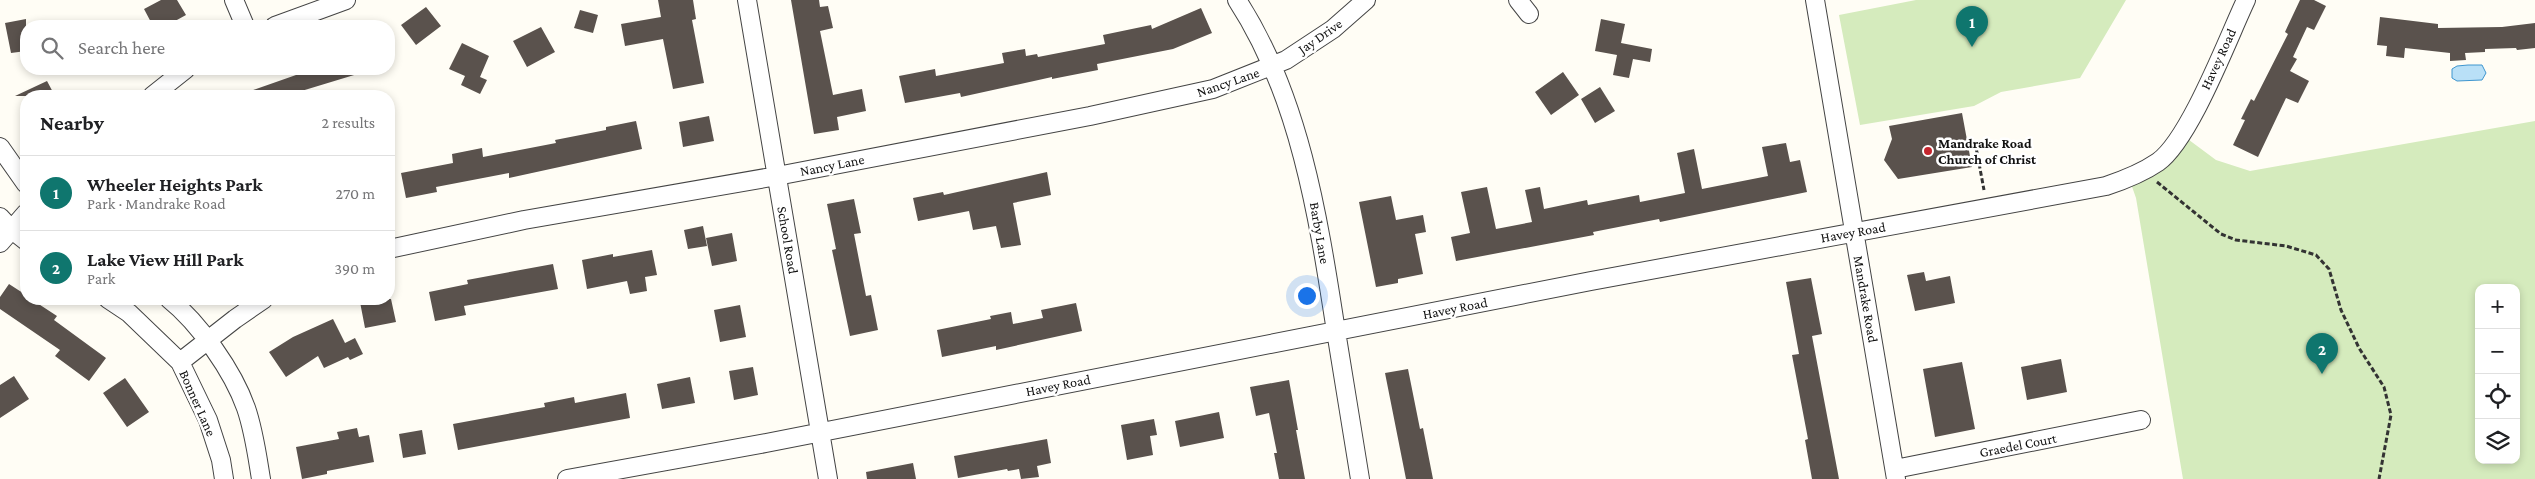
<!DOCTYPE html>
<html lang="en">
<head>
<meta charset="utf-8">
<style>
	body { margin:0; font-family:"Crimson Pro",serif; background:#f2f2f2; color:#202124 }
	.controls { position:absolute; right:15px; bottom:15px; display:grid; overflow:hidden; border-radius:10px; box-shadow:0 2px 8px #0003 }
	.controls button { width:45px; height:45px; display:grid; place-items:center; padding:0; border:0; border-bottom:1px solid #e0e0e0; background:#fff; color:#202124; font:25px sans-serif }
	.you { position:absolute; left:1306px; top:295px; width:18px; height:18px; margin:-12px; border:4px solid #fff; border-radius:50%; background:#1a73e8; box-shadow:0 0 0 8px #1a73e833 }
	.badge { display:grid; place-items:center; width:32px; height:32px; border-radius:50%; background:#0f766e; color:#fff; font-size:16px; font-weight:700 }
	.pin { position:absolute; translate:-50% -41px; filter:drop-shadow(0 1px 2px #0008) }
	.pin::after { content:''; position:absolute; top:26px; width:18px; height:15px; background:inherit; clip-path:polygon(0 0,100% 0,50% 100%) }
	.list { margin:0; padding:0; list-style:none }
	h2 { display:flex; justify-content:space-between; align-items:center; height:65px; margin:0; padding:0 20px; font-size:21px }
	h2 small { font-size:16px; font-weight:400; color:#757577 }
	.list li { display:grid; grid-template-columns:32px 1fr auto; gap:15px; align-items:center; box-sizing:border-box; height:75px; padding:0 20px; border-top:1px solid #e0e0e0 }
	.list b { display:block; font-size:19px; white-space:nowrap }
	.list p { margin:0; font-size:16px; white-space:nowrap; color:#757577 }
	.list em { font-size:16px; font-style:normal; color:#757577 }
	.icon { flex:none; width:28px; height:28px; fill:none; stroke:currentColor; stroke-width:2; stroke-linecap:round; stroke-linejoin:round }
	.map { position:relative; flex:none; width:2535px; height:479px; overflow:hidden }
	.search { position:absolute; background:#fff; box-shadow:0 2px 8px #0003; left:20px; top:20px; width:375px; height:55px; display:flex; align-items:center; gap:12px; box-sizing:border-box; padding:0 18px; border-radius:20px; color:#757577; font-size:19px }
	.panel { position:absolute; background:#fff; box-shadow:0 2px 8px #0003; left:20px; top:90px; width:375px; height:215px; border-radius:20px }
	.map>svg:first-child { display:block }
	.green { fill:#d5ebbd; fill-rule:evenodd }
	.water { fill:#b9e0f7; stroke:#3f96cf }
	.building { fill:#5a524d }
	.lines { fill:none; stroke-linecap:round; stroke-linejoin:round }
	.minor-casing { stroke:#444; stroke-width:20 }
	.path { stroke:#333; stroke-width:3; stroke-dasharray:5 2.5; stroke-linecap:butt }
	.minor { stroke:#fff; stroke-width:18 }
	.poi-dot { fill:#c4262e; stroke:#fff; stroke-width:2 }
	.labels { text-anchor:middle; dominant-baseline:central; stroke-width:5; stroke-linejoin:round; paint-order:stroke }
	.street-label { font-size:14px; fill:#111; stroke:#fff }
	.poi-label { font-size:14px; font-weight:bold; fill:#111; stroke:#fff; text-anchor:start }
</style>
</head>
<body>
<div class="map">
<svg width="2535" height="479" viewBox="0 0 2535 479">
	<rect width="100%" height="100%" fill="#fffdf5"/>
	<path class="green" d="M1916 0H2126L2080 78 2001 92 1974 106 1860 125 1839 15Z
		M2535 121V479H2183L2136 198 2129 178 2181 134 2216 160 2250 171ZM2479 288H2516V460H2479Z"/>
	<path class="water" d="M2468 65H2482L2486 73 2482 80 2457 81 2452 78V69L2457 66Z"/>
	<path class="building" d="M161 0H177L186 15 166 26H153L144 9Z
		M658 0H693L696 19 692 20 704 83 673 89 663 39 625 46 621 24 661 17Z
		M791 0H819L820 7 828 6 833 28 820 31 833 95 862 89 866 111 837 117 839 130 814 134Z
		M2300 0H2314L2326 6 2314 30 2307 27 2293 57 2297 59 2290 71 2309 81 2298 103 2286 98 2258 157 2233 145 2245 120 2241 119 2251 99 2254 101 2288 34 2285 32Z
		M426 7 441 26 416 45 401 25Z
		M1201 8 1212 33 1173 49 1097 64 1098 70 1052 79V77L961 97 960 93 905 103 899 76 935 69 936 76 1004 63 1002 53 1025 49 1026 56 1037 54 1038 57 1105 44 1103 35 1151 25 1152 29Z
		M580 10 598 15 593 33 574 28Z
		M2380 17 2438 24V28L2502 27 2535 23V48L2517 50 2516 48 2485 49V52L2465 53 2466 60 2450 61V53L2405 48 2404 58 2386 56 2387 46 2377 45Z
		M26 19V51L11 53 5 23Z
		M1601 19 1625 24 1621 43 1652 49 1650 62 1633 59 1629 78 1613 75 1617 55 1595 51Z
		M541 27 555 52 527 67 513 41Z
		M462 43 489 56 480 77 487 80 480 94 461 85 465 76 449 69Z
		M295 69H364V72L285 96H243L242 94 296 75Z
		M1563 72 1579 95 1551 115 1535 92Z
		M47 81 55 96H15Z
		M1600 87 1615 111 1595 123 1581 99Z
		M1962 113 1972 167 1898 179 1884 160 1892 139 1889 126Z
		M709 116 714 141 683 147 679 122Z
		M636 121 642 149 509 178V173L436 187 437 192 406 198 401 173 453 163 452 154 482 148 483 157 556 143 555 140 606 130V127Z
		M1786 143 1790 162 1800 160 1807 192 1660 222 1659 219 1593 232 1594 235 1456 261 1451 237 1470 233 1461 192 1487 187 1496 229 1532 222 1525 190 1540 187 1544 209 1587 200 1588 205 1639 195 1640 202 1685 193 1677 153 1694 149 1702 189 1768 176 1762 147Z
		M1047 172 1051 195 1013 203 1021 245 1001 248 996 226 973 230 969 211 918 221 913 198 943 192 944 195Z
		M1391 196 1396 220 1423 215 1426 232 1415 234 1423 274 1398 279V283L1376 287 1359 202Z
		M854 199 861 233 854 234 866 296 871 295 878 330 850 336 832 250 836 249 827 204Z
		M703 226 707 246 688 249 684 230Z
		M732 233 737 261 712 266 706 238Z
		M652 250 657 275 645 277 647 291 630 294 627 281 587 289 582 260 613 254V257Z
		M553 264 558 289 464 306 466 315 435 321 429 292 468 284 467 280Z
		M1924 272 1926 281 1950 276 1955 303 1915 311 1907 275Z
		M1811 278 1822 334 1812 336 1839 479H1812L1805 440 1808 439 1792 355 1799 354 1786 282Z
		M9 284 26 295V299H31L57 316 54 320 106 358 89 381 55 356 60 350 0 309V297Z
		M376 299H391L396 322 365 328 360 302Z
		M1076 303 1082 331 996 350V346L942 357 937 330 991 319 990 316 1011 312 1013 324 1043 318 1041 310Z
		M740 305 746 337 720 342 714 310Z
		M333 319 345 343 355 338 363 354 350 360 348 357 324 368 318 356 286 377 269 352 293 337Z
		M2061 359 2067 392 2027 400 2021 367Z
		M1962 362 1975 429 1935 437 1923 369Z
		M753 367 758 395 734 400 729 371Z
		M1408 369 1420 429 1423 428 1433 479H1406L1385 373Z
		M14 376 29 399 0 418V385Z
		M690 377 695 403 662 409 657 384Z
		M125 378 149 412 127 427 103 393Z
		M1289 380 1298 430H1296L1305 479H1279L1274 453H1277L1269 413 1256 416 1250 387Z
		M626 393 630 418 458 450 453 424 545 407 544 403 574 397 575 403Z
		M1219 412 1224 438 1180 447 1175 421Z
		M1154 419 1157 435 1150 436 1153 455 1127 460 1121 425Z
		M357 428 359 437 369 435 374 462 327 471V474L302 479 296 447 339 439 337 432Z
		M422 430 426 454 403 458 399 434Z
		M1047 439 1051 463 1037 466 1039 477 1021 479 1019 469 1008 471 1007 469 958 478 954 456Z
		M913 463 916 479H867L866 472Z"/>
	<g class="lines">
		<defs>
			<path id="minor" d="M234 0 245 26
				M747 0 828 479
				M1237 0C1299 95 1318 215 1335 325 1343 376 1352 428 1360 479
				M1518 0 1529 14
				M1815 0 1896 479
				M275 26 346 0
				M152 96 186 69
				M0 147 26 184
				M0 217 12 230 26 241
				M0 243 26 213
				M389 249 524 220 777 176 1090 116 1213 89 1286 60 1333 29 1366 0
				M108 299 129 313 180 362 208 420 221 460 224 479
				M169 299C199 323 233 371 246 408 254 431 257 455 261 479
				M180 362 235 319 264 299
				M1895 469 2141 420
				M567 479 766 443 1591 281 2106 186C2124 180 2142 173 2158 162 2190 139 2228 38 2246 0"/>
		</defs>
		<use href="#minor" class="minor-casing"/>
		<path class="path" d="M1967 143 1975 142 1984 190
			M2157 182 2221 234 2236 240 2286 246 2316 255 2329 269 2341 310 2359 348 2384 387 2391 415 2379 479"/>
		<use href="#minor" class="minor"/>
	</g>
	<circle class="poi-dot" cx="1928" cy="151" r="5"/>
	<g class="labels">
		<g class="street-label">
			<text transform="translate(1320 36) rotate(-35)">Jay Drive</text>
			<text transform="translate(2218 59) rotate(-65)">Havey Road</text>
			<text transform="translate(1228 82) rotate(-19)">Nancy Lane</text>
			<text transform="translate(832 165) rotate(-11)">Nancy Lane</text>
			<text transform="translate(1853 232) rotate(-10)">Havey Road</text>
			<text transform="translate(1320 233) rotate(80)">Barby Lane</text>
			<text transform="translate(788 240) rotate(80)">School Road</text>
			<text transform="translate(1866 299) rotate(80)">Mandrake Road</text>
			<text transform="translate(1455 308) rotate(-11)">Havey Road</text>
			<text transform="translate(1058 385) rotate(-11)">Havey Road</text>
			<text transform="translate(198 403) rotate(66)">Bonner Lane</text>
			<text transform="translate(2018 445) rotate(-11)">Graedel Court</text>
		</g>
		<g class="poi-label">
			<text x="1938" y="143">Mandrake Road<tspan x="1938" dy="16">Church of Christ</tspan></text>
		</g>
	</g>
</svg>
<div class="controls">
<button>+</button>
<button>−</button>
<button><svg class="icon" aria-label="locate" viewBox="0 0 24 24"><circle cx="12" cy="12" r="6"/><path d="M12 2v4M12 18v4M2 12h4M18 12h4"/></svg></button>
<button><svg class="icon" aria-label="layers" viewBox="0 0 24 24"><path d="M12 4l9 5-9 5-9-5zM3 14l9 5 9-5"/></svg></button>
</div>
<div class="you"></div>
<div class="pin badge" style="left:1972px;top:47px">1</div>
<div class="pin badge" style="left:2322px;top:374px">2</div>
<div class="search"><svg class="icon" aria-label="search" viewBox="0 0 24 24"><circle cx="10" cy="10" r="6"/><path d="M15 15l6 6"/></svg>Search here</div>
<section class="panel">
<h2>Nearby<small>2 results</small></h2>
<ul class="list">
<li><span class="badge">1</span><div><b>Wheeler Heights Park</b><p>Park · Mandrake Road</p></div><em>270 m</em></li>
<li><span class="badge">2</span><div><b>Lake View Hill Park</b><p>Park</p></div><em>390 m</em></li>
</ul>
</section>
</div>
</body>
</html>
